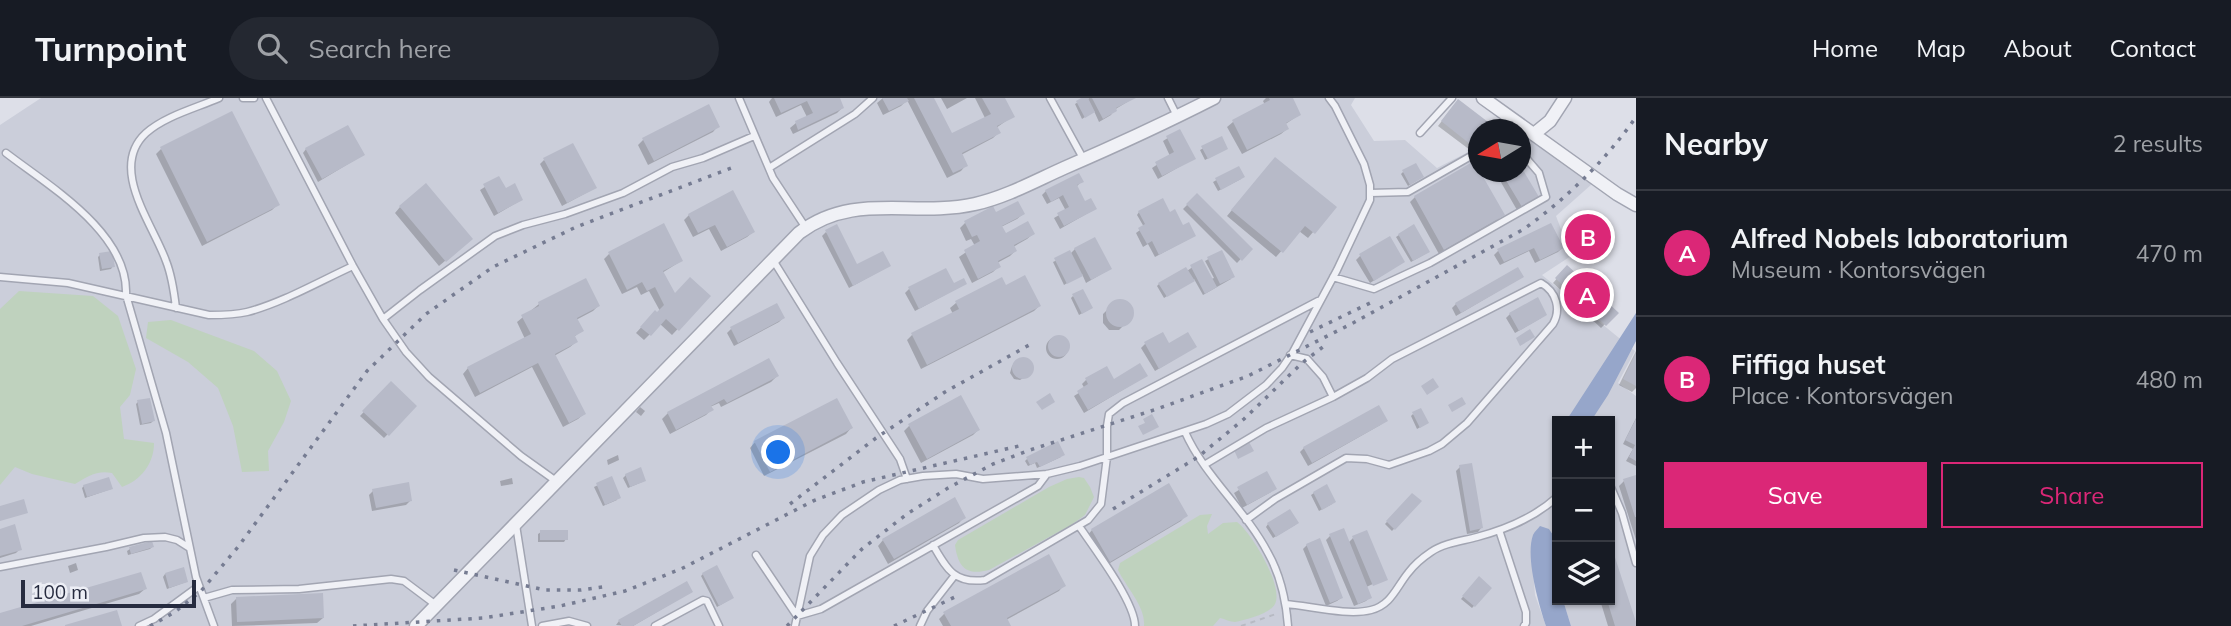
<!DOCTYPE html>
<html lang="en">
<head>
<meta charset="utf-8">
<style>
	body { margin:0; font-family:Mulish,sans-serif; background:#242831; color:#f1f3f6 }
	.controls { position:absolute; right:21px; bottom:21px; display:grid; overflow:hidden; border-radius:0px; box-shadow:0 2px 5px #0004 }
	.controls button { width:63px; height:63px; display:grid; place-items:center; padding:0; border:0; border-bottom:2px solid #363941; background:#171b24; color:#f1f3f6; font:35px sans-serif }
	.compass { position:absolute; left:1468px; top:21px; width:63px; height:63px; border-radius:50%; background:#171b24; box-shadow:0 2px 5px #0004; rotate:259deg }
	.scale { position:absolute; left:21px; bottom:18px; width:175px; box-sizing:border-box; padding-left:7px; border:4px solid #262b3f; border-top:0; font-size:19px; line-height:24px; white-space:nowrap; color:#262b3f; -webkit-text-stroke:5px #eceef5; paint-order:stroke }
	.you { position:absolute; left:779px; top:355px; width:24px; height:24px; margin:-18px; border:5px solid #fff; border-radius:50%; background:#1a73e8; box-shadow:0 0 0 10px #1a73e833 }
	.badge { display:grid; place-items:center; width:46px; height:46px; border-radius:50%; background:#db2777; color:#fff; font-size:23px; font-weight:700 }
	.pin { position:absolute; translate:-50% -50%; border:4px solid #fff; box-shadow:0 2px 7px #0006 }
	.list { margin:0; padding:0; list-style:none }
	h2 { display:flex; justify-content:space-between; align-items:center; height:91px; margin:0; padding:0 28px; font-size:30px }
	h2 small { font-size:23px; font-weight:400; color:#9ea1a6 }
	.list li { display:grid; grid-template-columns:46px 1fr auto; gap:21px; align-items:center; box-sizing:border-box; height:126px; padding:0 28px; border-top:2px solid #363941 }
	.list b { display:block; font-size:26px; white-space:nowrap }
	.list p { margin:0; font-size:23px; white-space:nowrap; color:#9ea1a6 }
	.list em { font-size:23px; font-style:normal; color:#9ea1a6 }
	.actions { display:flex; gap:14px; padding:21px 28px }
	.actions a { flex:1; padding:16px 0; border:2px solid #db2777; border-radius:0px; text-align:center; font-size:24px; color:#db2777 }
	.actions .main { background:#db2777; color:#fff }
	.icon { flex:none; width:38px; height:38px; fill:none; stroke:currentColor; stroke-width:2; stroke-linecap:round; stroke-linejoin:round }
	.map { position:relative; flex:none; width:1636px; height:528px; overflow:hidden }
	header { display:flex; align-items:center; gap:42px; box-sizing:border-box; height:98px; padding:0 35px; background:#171b24; border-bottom:2px solid #363941 }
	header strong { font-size:33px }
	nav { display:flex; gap:38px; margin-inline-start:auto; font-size:24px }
	.search { width:490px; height:63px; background:#242831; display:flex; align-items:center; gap:18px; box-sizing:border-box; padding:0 24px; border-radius:38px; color:#9ea1a6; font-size:26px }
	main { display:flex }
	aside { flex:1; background:#171b24 }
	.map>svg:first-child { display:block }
	.built { fill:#cbceda }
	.green { fill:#bfd2be }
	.water { fill:#96a6ca }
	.shadow { fill:#0003 }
	.building { fill:#b7bac8 }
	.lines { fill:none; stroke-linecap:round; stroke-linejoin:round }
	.service-casing { stroke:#a2a5b2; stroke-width:9 }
	.minor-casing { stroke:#a2a5b2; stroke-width:15 }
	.path { stroke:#b7bac3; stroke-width:2; stroke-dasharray:5 5; stroke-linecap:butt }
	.service { stroke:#f0f1f6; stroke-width:6 }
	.minor { stroke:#f0f1f6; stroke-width:12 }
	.rail { stroke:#767c92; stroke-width:3.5; stroke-dasharray:3.5 7; stroke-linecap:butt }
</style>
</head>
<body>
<header>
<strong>Turnpoint</strong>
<div class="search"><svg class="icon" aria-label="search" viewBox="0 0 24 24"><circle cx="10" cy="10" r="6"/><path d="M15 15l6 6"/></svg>Search here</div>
<nav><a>Home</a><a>Map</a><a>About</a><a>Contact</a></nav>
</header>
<main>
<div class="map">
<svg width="1636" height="528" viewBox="0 0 1636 528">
	<rect width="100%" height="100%" fill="#dddfe8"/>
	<path class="built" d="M41 0H1355L1351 7 1374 43 1405 42 1437 70 1478 49V74H1520V32L1592 86 1556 118 1571 158 1542 177 1635 253 1618 285 1636 298V528H1571L1563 502H1610V323H1557V443L1549 431 1533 438 1532 459 1535 497 1546 528H0V27Z"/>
	<path class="green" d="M19 193 93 198 118 218 136 271 130 297 120 309 124 341 154 345C154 366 141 382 122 389L112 375C97 372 88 378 75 386L32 376 15 369 0 387V211Z
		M171 222 254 253 277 273 291 303 284 324 268 353 269 373 242 374 233 328 218 290 188 264 146 240 148 224Z
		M1079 379 1084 380 1090 389 1094 399 1085 417 1071 427 989 472C966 478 958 469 955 447L958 442 1049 389 1067 381Z
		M1212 416 1207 428 1208 436 1223 425 1237 424C1251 434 1284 488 1275 506 1270 516 1245 522 1235 524 1230 524 1225 521 1220 520L1213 528H1144C1146 509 1126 489 1118 472L1120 465 1200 417Z"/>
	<path class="water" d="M1636 215V243L1608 297 1591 323H1566Z
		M1540 428 1549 431 1557 443V502H1563L1571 528H1546C1539 507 1525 459 1533 437 1534 434 1538 431 1540 428Z"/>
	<path class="shadow" d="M772 0H838L842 10 837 15 793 36 790 30 796 25 807 19 801 7 776 19 769 4Z
		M883 0H932L951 38 985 20 975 0H1003L1013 18 996 30 998 35 993 40 961 57 966 67 961 73 947 80 907 2 901 8 883 17 877 5Z
		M941 0H967L947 11Z
		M1085 0 1087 2 1089 0 1132 1 1114 12 1111 17 1099 24 1094 13 1082 21 1075 6Z
		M1266 0H1291L1299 17 1284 27 1287 31 1281 36 1242 56 1227 29 1233 24 1265 7 1263 3Z
		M1454 7 1478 32V42L1470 52 1438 28Z
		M718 28 713 34 648 67 638 47 643 42Z
		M1179 33 1193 61 1158 81 1152 70 1170 58 1163 43Z
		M1221 40 1224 52 1205 62 1200 52Z
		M161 51 277 107 272 112 202 148 156 56Z
		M306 51 363 57 318 84 303 55Z
		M544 62 595 90 562 108 540 66Z
		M1270 66 1334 109 1308 140 1299 133 1276 159 1227 118Z
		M1238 70 1241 81 1218 93 1213 84Z
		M1403 74 1422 79 1408 88 1401 76Z
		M1495 74H1520L1537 99 1517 112Z
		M499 80 505 93 521 102 494 118 480 92Z
		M1081 84 1076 89 1084 105 1095 111 1060 131 1054 120 1066 113 1059 100 1047 106 1042 97 1046 93Z
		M1197 97 1250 151 1237 165 1183 111Z
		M1415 99 1502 117 1497 122 1439 156 1410 104Z
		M400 109 465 146 439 168 395 115Z
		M1167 113 1183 130 1194 138 1155 159 1148 146 1143 149 1136 135 1144 129 1137 117 1139 114Z
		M995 116H1023L1017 121 1001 129 1005 137 1033 136 1027 141 1013 149 1015 153 1010 158 997 165 998 169 993 174 972 185 959 159 975 148 971 141 966 143 960 130 965 125Z
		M689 117 753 134 747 139 721 153 709 131 693 139 684 122Z
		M1551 127 1562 150 1558 154 1535 165 1529 153 1500 167 1494 157 1498 153Z
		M826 134 856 168H889L849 190 822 138Z
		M1399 137 1425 156 1411 164 1396 139Z
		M1075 151 1110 171 1086 185 1082 176 1064 187 1053 164 1070 156Z
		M1221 154 1231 181 1203 197 1194 181 1164 200 1157 188 1159 186 1187 173 1201 163 1211 181 1214 180 1205 163Z
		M609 156 681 163 662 175 674 198H709L672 237 660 226 644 242 636 235 655 214 657 216 660 213 649 193 641 197 637 189 622 196 604 161Z
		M100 157 113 168 111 171 100 173 98 159Z
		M1360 158 1403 164 1370 185 1356 162Z
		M1567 169 1616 215 1601 230 1553 185Z
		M1522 179 1456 218 1452 210 1456 206Z
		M965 186 915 213 905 195 909 191Z
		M1006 189 1039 208 1034 213 921 271 907 242 912 237 953 216 950 210 956 205Z
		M1073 198 1088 212 1079 217 1071 200Z
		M1115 204H1124L1131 210V220L1119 232H1109L1103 225V216Z
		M539 206 598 208 593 213 576 222 581 233 574 239 576 244 570 249 554 258 584 316 578 321 563 329 532 269 475 299 463 276 468 270 525 241 517 224Z
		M777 207 783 220 779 224 734 248 727 235 731 231Z
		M1510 216 1541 220 1515 235 1506 220Z
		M1046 250a11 11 0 1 1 22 0a11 11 0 1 1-22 0Z
		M1145 246 1168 247 1195 249 1155 273 1141 250Z
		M1636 253V290L1632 294 1619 287Z
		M1021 261 1028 262 1032 267 1031 275 1020 282 1014 281 1010 275 1012 268Z
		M777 278 771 284 721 309 719 305 710 309 711 312 706 317 670 336 662 321 668 315Z
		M1141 281 1084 315 1074 298 1085 291 1082 286 1086 282Z
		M391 285 415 308 384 340 360 318Z
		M138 304 153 323 151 325 140 327 136 306Z
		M640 309 645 313 641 318 636 314Z
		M1413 316 1424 327 1417 331 1411 318Z
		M1636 320V368L1626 363 1633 351 1623 346Z
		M1382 326 1308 368 1300 354 1304 350Z
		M909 328 978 332 973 337 921 365 904 333Z
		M851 330 846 336 764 378 750 350 755 344Z
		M618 357 619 362 608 367 607 362Z
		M1061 359 1037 370 1035 365 1028 368 1025 363 1027 361Z
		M1460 369 1481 430 1478 434 1467 436 1456 373Z
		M1266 375 1271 394 1242 410 1234 395Z
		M626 377 642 384 628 390 623 380Z
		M1636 379V442L1619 388 1624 383Z
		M512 380 513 386 501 388 500 383Z
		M611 381 617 402 603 408 594 389Z
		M84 388 111 391 85 400 82 390Z
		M373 393 410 403 406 407 372 413 369 397Z
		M1314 395 1332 406 1319 413 1311 397Z
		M1412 397 1419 403 1392 433 1385 426Z
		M1186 417 1181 423 1105 468 1087 438 1092 432Z
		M964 419 959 425 888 466 878 448 883 442Z
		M1268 426 1295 427 1273 440 1266 429Z
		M0 433 20 451 16 455 0 460Z
		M541 434 566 441 564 444H538V436Z
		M1330 438 1348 445 1353 440 1384 481 1364 490 1370 499 1366 503 1354 508 1326 442Z
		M151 445 152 449 150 451 128 457 127 453 130 451Z
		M1307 447 1341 500 1337 503 1326 508 1303 451Z
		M1610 448 1635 528H1608L1600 502H1610Z
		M76 465 78 472 70 475 68 468Z
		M165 476 186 484 167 491 163 479Z
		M703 476 729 502 717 509 701 478Z
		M1479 481 1490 490 1472 510 1461 501Z
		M1064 487 1059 493 1006 522 1009 528H943L939 521 944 516Z
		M145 491 139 496 31 528H0V517Z
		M691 494 633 528 616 527 619 523Z
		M237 500 323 520 317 525 232 528 231 506Z"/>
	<path class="building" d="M774 0H840L844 10 798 32 795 23 813 15 807 3 781 15Z
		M882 0H907L909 3 889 13Z
		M914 0H934L952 35 991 16 982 0H1005L1015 19 997 28 1001 35 962 55 968 68 953 75Z
		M1081 0H1088L1095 14 1085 20 1076 3Z
		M1092 0H1136L1116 10 1117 13 1103 21Z
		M1269 0H1293L1301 17 1286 25 1289 31 1247 52 1232 22 1270 2Z
		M1458 1 1492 27 1489 32H1478V45L1475 50 1441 23Z
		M709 6 720 29 654 63 642 40Z
		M232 13 280 107 207 144 160 49Z
		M348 27 365 57 322 81 305 50Z
		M1180 31 1196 61 1162 78 1155 64 1174 54 1166 38Z
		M1222 38 1228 51 1208 61 1201 48Z
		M573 45 597 90 567 105 543 60Z
		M1275 59 1337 109 1315 136 1305 128 1283 155 1231 112Z
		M1474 63 1505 117 1444 152 1414 98Z
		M1416 65 1424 79 1410 87 1402 72Z
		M1520 67 1539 99 1522 109 1501 74H1520Z
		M1239 68 1245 79 1221 92 1215 80Z
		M1079 75 1084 84 1077 87 1085 103 1091 100 1097 111 1064 128 1057 115 1069 109 1063 97 1051 104 1045 92Z
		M499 78 506 90 515 85 523 102 498 115 483 86Z
		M426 85 473 141 446 164 399 108Z
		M733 92 755 134 727 149 715 127 698 135 688 116Z
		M1197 95 1253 151 1242 163 1186 106Z
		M1163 100 1170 114 1175 111 1183 127 1189 124 1196 138 1159 157 1152 143 1147 146 1138 130 1145 126 1138 113Z
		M1018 103 1025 116 1002 128 1006 135 1028 123 1035 136 1014 147 1017 153 998 163 1001 169 978 181 964 152 980 143 977 137 972 139 964 123 993 108 996 114Z
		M664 125 683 163 663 173 675 195 690 179 711 198 679 233 666 221 651 238 640 229 655 212 657 214 664 207 655 189 647 193 642 184 627 192 608 154Z
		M1551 125 1564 150 1540 162 1534 150 1504 164 1497 151Z
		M837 126 857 166 883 153 891 168 853 188 825 132Z
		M1414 126 1430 154 1413 163 1398 136Z
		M1601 126 1606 135 1575 152 1570 143Z
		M1390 138 1405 164 1374 183 1359 156Z
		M1095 139 1112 171 1091 182 1074 150Z
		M1070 152 1083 178 1067 186 1054 160Z
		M1222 152 1235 179 1220 186 1207 159Z
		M112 153 115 169 102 171 99 155Z
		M1202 161 1217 189 1205 196 1190 167Z
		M1567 167 1619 215 1606 228 1555 180Z
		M1186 169 1195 183 1167 199 1158 185Z
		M1518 169 1524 179 1461 215 1455 205Z
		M946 170 954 185 964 180 967 186 919 211 908 189Z
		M1025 177 1041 208 927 267 911 235 959 211 955 203 1002 179 1006 187Z
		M586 180 600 208 577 220 584 233 575 238 578 244 555 256 586 316 569 325 538 265 480 295 467 269 531 236 521 217 539 208 538 204Z
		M1083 191 1093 210 1082 216 1072 196Z
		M1538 199 1547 217 1519 233 1509 215Z
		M1106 215a14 14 0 1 1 28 0a14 14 0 1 1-28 0Z
		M777 205 785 220 738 245 730 229Z
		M1530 231 1535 239 1520 248 1516 240Z
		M1163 234 1169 245 1188 234 1197 249 1159 271 1144 244Z
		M1048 248a11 11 0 1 1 22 0a11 11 0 1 1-22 0Z
		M1636 255V288L1623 281Z
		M1012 270a11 11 0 1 1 22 0a11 11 0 1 1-22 0Z
		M769 260 779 278 727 305 724 301 711 308 714 312 676 332 667 314Z
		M1140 265 1148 278 1088 312 1077 293 1088 286 1085 280 1107 268 1114 281Z
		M1433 280 1439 289 1427 297 1421 288Z
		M391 283 417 308 389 338 362 313Z
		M1050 295 1055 304 1042 312 1036 304Z
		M961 297 980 332 927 361 908 326Z
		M1462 299 1466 306 1452 314 1448 307Z
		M150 300 155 323 142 326 137 302Z
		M837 300 853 330 770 374 754 343Z
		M1379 307 1388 323 1312 365 1303 349Z
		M1421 310 1429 325 1420 330 1412 314Z
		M1152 316 1159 329 1143 337 1138 328 1145 325 1143 321Z
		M1636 321V363L1629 359 1635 347 1625 342Z
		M1058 343 1065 357 1040 369 1037 364 1030 367 1026 359Z
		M1249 344 1254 353 1238 361 1234 352Z
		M1472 365 1483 430 1470 433 1459 367Z
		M641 369 646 383 630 389 625 376Z
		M1267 373 1277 391 1247 407 1237 389Z
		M1636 377V419H1635L1623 381Z
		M612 378 621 400 605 407 596 385Z
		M109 379 113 391 87 399 83 387Z
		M409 384 412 403 376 410 372 391Z
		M1169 385 1188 418 1110 464 1091 431Z
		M1327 386 1336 404 1322 412 1313 394Z
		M1412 395 1422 403 1395 432 1386 423Z
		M955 399 966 420 894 461 882 441Z
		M24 401 28 415 0 423V408Z
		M1290 411 1299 425 1276 439 1267 425Z
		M15 426 22 452 0 458V431Z
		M1344 430 1372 500 1358 506 1329 436Z
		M540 432H568V442H540Z
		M1367 432 1388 482 1373 488 1352 438Z
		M1320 440 1343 500 1330 505 1306 446Z
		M152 443 154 449 131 456 129 449Z
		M1610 444 1636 524V528H1615L1607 502H1610Z
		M1049 456 1066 488 1007 520 1011 528H951L943 514Z
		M717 467 734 500 719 508 702 475Z
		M184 469 188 484 169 490 165 475Z
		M141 474 147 491 22 528H0V515Z
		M1479 478 1492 490 1475 509 1462 498Z
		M687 483 693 494 633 528H622L618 522Z
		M323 495 324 520 237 524 236 499Z
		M117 512 122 528H65V527Z"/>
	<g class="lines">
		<defs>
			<path id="service" d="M243 0H254
				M266 0 353 168 383 221 406 254 429 279 521 358 556 383
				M739 0 773 80 806 130
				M1050 0 1084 62
				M1168 0 1177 18
				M1420 35 1452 0
				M6 55C49 88 129 135 126 197L166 335 196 479 214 528
				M769 70 855 16 873 0
				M1370 95 1408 94 1478 54
				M773 162 837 265 900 361 907 381
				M0 179 68 185 209 217C222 217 235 217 247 214 282 205 320 183 353 168
				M1333 179 1374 191 1430 165 1546 99 1539 75 1520 53
				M176 210C174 193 172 178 166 163 153 126 108 70 146 35 165 18 196 10 219 0
				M383 221 420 192 495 138 523 127 565 116 623 95 672 69 703 60 754 38
				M1290 257 1307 261 1323 279 1333 299
				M1185 334C1205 379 1245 411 1268 455 1281 478 1286 502 1288 528
				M1204 367 1266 330 1333 299 1367 280 1392 261 1541 185C1557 194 1561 212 1553 226L1467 325 1442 346 1429 353 1389 367 1367 361 1346 360 1275 401 1246 422
				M1610 387 1622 415 1636 465
				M516 427 532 528
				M1079 428C1094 450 1135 504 1135 528
				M1499 432 1526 514V525L1524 528
				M933 447C947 471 954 486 985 482L1088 422 1101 406 1107 359V328L1109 316 1123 305 1318 203
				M756 457 797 518 821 511 1038 388 1047 376
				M0 469 106 449 144 440 165 439 177 442 188 449
				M204 500 232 492 299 491 391 481 404 483 436 507
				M1286 506C1310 508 1348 518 1371 512 1391 507 1396 490 1408 475 1414 467 1422 460 1431 454 1444 445 1462 443 1477 439 1507 431 1534 420 1557 399
				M139 528 154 521 199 488
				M542 528 569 523 587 528
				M655 528 703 502 707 503 719 528
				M795 528 810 458 823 437 842 417 879 392 900 382 923 378 956 376 983 381 1047 376 1080 368 1206 326 1228 316 1266 287 1282 270 1293 254 1337 172 1370 102V87L1364 66 1335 8 1329 0
				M920 528 927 513 955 477"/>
			<path id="minor" d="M1483 0 1617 96 1636 107
				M1534 36 1550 23 1565 0
				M416 528 799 135C854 93 912 120 975 106 1006 99 1035 83 1064 70 1115 48 1165 25 1214 0"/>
		</defs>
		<use href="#service" class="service-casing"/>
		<use href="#minor" class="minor-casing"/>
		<path class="path" d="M1241 528 1276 516"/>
		<use href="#service" class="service"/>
		<use href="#minor" class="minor"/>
		<path class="rail" d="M1310 234 1370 205
			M790 406 876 340 945 294 1031 246
			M1113 411 1198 359 1244 321 1302 265 1328 245
			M454 472 545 492H581L609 488
			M150 528 175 514 201 493 238 449 367 273 426 216 493 169 576 129 734 69
			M353 528 483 520 560 508 625 493 681 471 813 403 863 384 1019 348
			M787 528 862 451 907 416 948 390 993 366 1030 352 1157 311 1248 278 1353 225 1524 131C1567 100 1605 63 1636 19
			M894 528 955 499"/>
	</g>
</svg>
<div class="controls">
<button>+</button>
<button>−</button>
<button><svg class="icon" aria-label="layers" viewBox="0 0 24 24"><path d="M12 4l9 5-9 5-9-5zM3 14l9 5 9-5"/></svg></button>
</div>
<svg class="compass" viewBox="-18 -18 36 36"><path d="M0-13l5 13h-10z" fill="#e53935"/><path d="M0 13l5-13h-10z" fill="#9ea1a6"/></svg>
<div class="scale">100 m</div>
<div class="you"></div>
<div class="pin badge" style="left:1587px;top:197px">A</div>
<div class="pin badge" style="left:1588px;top:139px">B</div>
</div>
<aside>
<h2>Nearby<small>2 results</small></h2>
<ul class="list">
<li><span class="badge">A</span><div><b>Alfred Nobels laboratorium</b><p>Museum · Kontorsvägen</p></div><em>470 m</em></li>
<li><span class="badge">B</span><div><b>Fiffiga huset</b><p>Place · Kontorsvägen</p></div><em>480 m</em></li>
</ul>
<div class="actions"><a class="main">Save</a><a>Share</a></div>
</aside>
</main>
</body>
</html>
